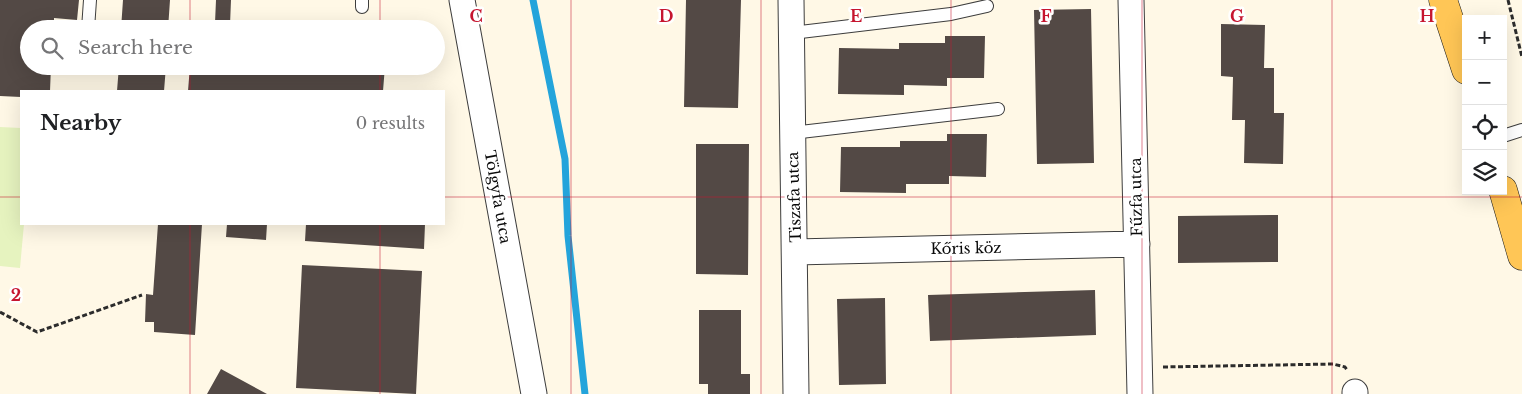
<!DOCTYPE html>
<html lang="en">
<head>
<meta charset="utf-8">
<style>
	body { margin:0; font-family:"Libre Baskerville",serif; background:#f2f2f2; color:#202124 }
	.controls { position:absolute; right:15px; top:15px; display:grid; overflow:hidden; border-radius:0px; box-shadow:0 5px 20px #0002 }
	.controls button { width:45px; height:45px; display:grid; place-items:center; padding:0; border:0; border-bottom:1px solid #e0e0e0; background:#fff; color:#202124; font:25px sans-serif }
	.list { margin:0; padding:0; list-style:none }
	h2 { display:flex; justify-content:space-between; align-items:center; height:65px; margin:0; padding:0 20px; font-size:21px }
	h2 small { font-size:16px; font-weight:400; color:#757577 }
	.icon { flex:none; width:28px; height:28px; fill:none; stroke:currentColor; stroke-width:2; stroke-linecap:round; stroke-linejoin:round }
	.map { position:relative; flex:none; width:1522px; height:394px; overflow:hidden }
	.search { position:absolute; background:#fff; box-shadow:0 5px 20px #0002; left:20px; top:20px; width:425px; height:55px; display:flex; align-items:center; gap:12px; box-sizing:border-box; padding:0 18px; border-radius:28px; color:#757577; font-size:19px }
	.panel { position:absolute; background:#fff; box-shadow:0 5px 20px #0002; left:20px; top:90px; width:425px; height:135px; border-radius:0px }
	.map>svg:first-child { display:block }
	.pitch { fill:#e6f3bf }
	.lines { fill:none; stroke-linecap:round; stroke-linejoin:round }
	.stream { stroke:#24a4db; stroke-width:7 }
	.building { fill:#534945 }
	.lane-casing { stroke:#3d3d3d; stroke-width:14 }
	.street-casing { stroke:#3d3d3d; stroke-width:27 }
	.primary-casing { stroke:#1b1b1b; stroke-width:29 }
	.path { stroke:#2c2c2c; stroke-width:3; stroke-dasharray:5 2.5; stroke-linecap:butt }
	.lane { stroke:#fff; stroke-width:12 }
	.street { stroke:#fff; stroke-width:25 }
	.primary { stroke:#ffc656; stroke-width:28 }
	.grid { fill:none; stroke:#c6152f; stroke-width:1; stroke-opacity:0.55 }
	.labels { text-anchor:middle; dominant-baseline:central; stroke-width:5; stroke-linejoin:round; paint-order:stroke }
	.street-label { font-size:15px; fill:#0a0a0a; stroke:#fff }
	.grid-label { font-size:16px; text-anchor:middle; font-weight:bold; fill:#c6152f; stroke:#fff; stroke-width:5; stroke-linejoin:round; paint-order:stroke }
</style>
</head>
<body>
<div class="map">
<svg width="1522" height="394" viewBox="0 0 1522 394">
	<rect width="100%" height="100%" fill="#fff8e6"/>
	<path class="pitch" d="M0 127 21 128V224H24L20 268 0 266Z"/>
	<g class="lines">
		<path class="stream" d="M533 0 565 159 568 236 585 394"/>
	</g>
	<path class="building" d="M0 0H79L77 20 54 18V29H29V66H51L50 91H21V97L0 96Z
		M123 0H170L168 29H121Z
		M216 0H231L230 25 273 29H192L193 22 215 23Z
		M686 0H741L738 108 684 107Z
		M1091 9 1094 163 1037 164 1034 10Z
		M1221 24 1265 25 1264 68H1274V113H1284L1283 164 1244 163 1245 120H1232L1233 77 1221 76Z
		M945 36H985L984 78H947V86L904 85V95L838 94 839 48 899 49V43H945Z
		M119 66H166L164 91H117Z
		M190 66H385L383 91H188Z
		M947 134H987L986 177 949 176V184H906V193L840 192 841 147H900V141H947Z
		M696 144H749L748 275 696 274Z
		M1278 215V262L1178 263V216Z
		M158 224H202L195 335 154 332V322H145L146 294 153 295Z
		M227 224H267L266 240 226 237Z
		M306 224H425L424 249 305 241Z
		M302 265 422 271 416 394 296 388Z
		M1095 290 1096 335 930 341 928 295Z
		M885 298 886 384 839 385 837 299Z
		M699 310H741V374H750V394H708V384H699Z
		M221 369 267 394H207Z"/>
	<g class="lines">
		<defs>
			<path id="lane" d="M362 7V0
				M88 29 90 0
				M792 33 951 14 987 6
				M86 68V66
				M792 133 998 109
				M1503 136 1522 130"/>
			<path id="street" d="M462 0 534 394
				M791 0 796 394
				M1131 0 1140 394
				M795 252 1137 244
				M1355 392V394"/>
			<path id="primary" d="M1443 0 1466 70
				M1503 190 1522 256"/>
		</defs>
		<use href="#lane" class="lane-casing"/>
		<use href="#street" class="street-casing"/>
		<use href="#primary" class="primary-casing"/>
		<path class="path" d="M1508 0 1522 57
			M0 312 37 332 142 295
			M1163 367 1333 364 1345 367 1347 370"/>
		<use href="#lane" class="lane"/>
		<use href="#street" class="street"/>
		<use href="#primary" class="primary"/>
	</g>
	<path class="grid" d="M190 0V29M380 0V29M571 0V394M761 0V394M951 0V394M1142 0V394M1332 0V394M190 66V91M380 66V91M0 197H21M444 197H1522M190 224V394M380 224V394"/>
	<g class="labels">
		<g class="street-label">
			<text transform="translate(498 197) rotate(80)">Tölgyfa utca</text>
			<text transform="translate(794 197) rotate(-92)">Tiszafa utca</text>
			<text transform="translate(1136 197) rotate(-91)">Fűzfa utca</text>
			<text transform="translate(966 248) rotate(-1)">Kőris köz</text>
		</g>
	</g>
	<g class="grid-label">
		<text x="476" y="22">C</text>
		<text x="666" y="22">D</text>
		<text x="856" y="22">E</text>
		<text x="1046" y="22">F</text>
		<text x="1237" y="22">G</text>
		<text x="1427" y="22">H</text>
		<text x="16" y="301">2</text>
	</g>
</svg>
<div class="controls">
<button>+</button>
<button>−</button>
<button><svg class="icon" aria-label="locate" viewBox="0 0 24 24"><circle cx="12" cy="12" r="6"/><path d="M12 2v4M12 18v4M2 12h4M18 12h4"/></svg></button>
<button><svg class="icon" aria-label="layers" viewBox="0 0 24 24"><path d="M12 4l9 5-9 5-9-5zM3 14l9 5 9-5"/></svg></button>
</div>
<div class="search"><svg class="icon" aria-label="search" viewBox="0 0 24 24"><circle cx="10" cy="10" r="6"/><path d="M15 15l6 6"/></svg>Search here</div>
<section class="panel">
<h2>Nearby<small>0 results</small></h2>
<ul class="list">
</ul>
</section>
</div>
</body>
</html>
